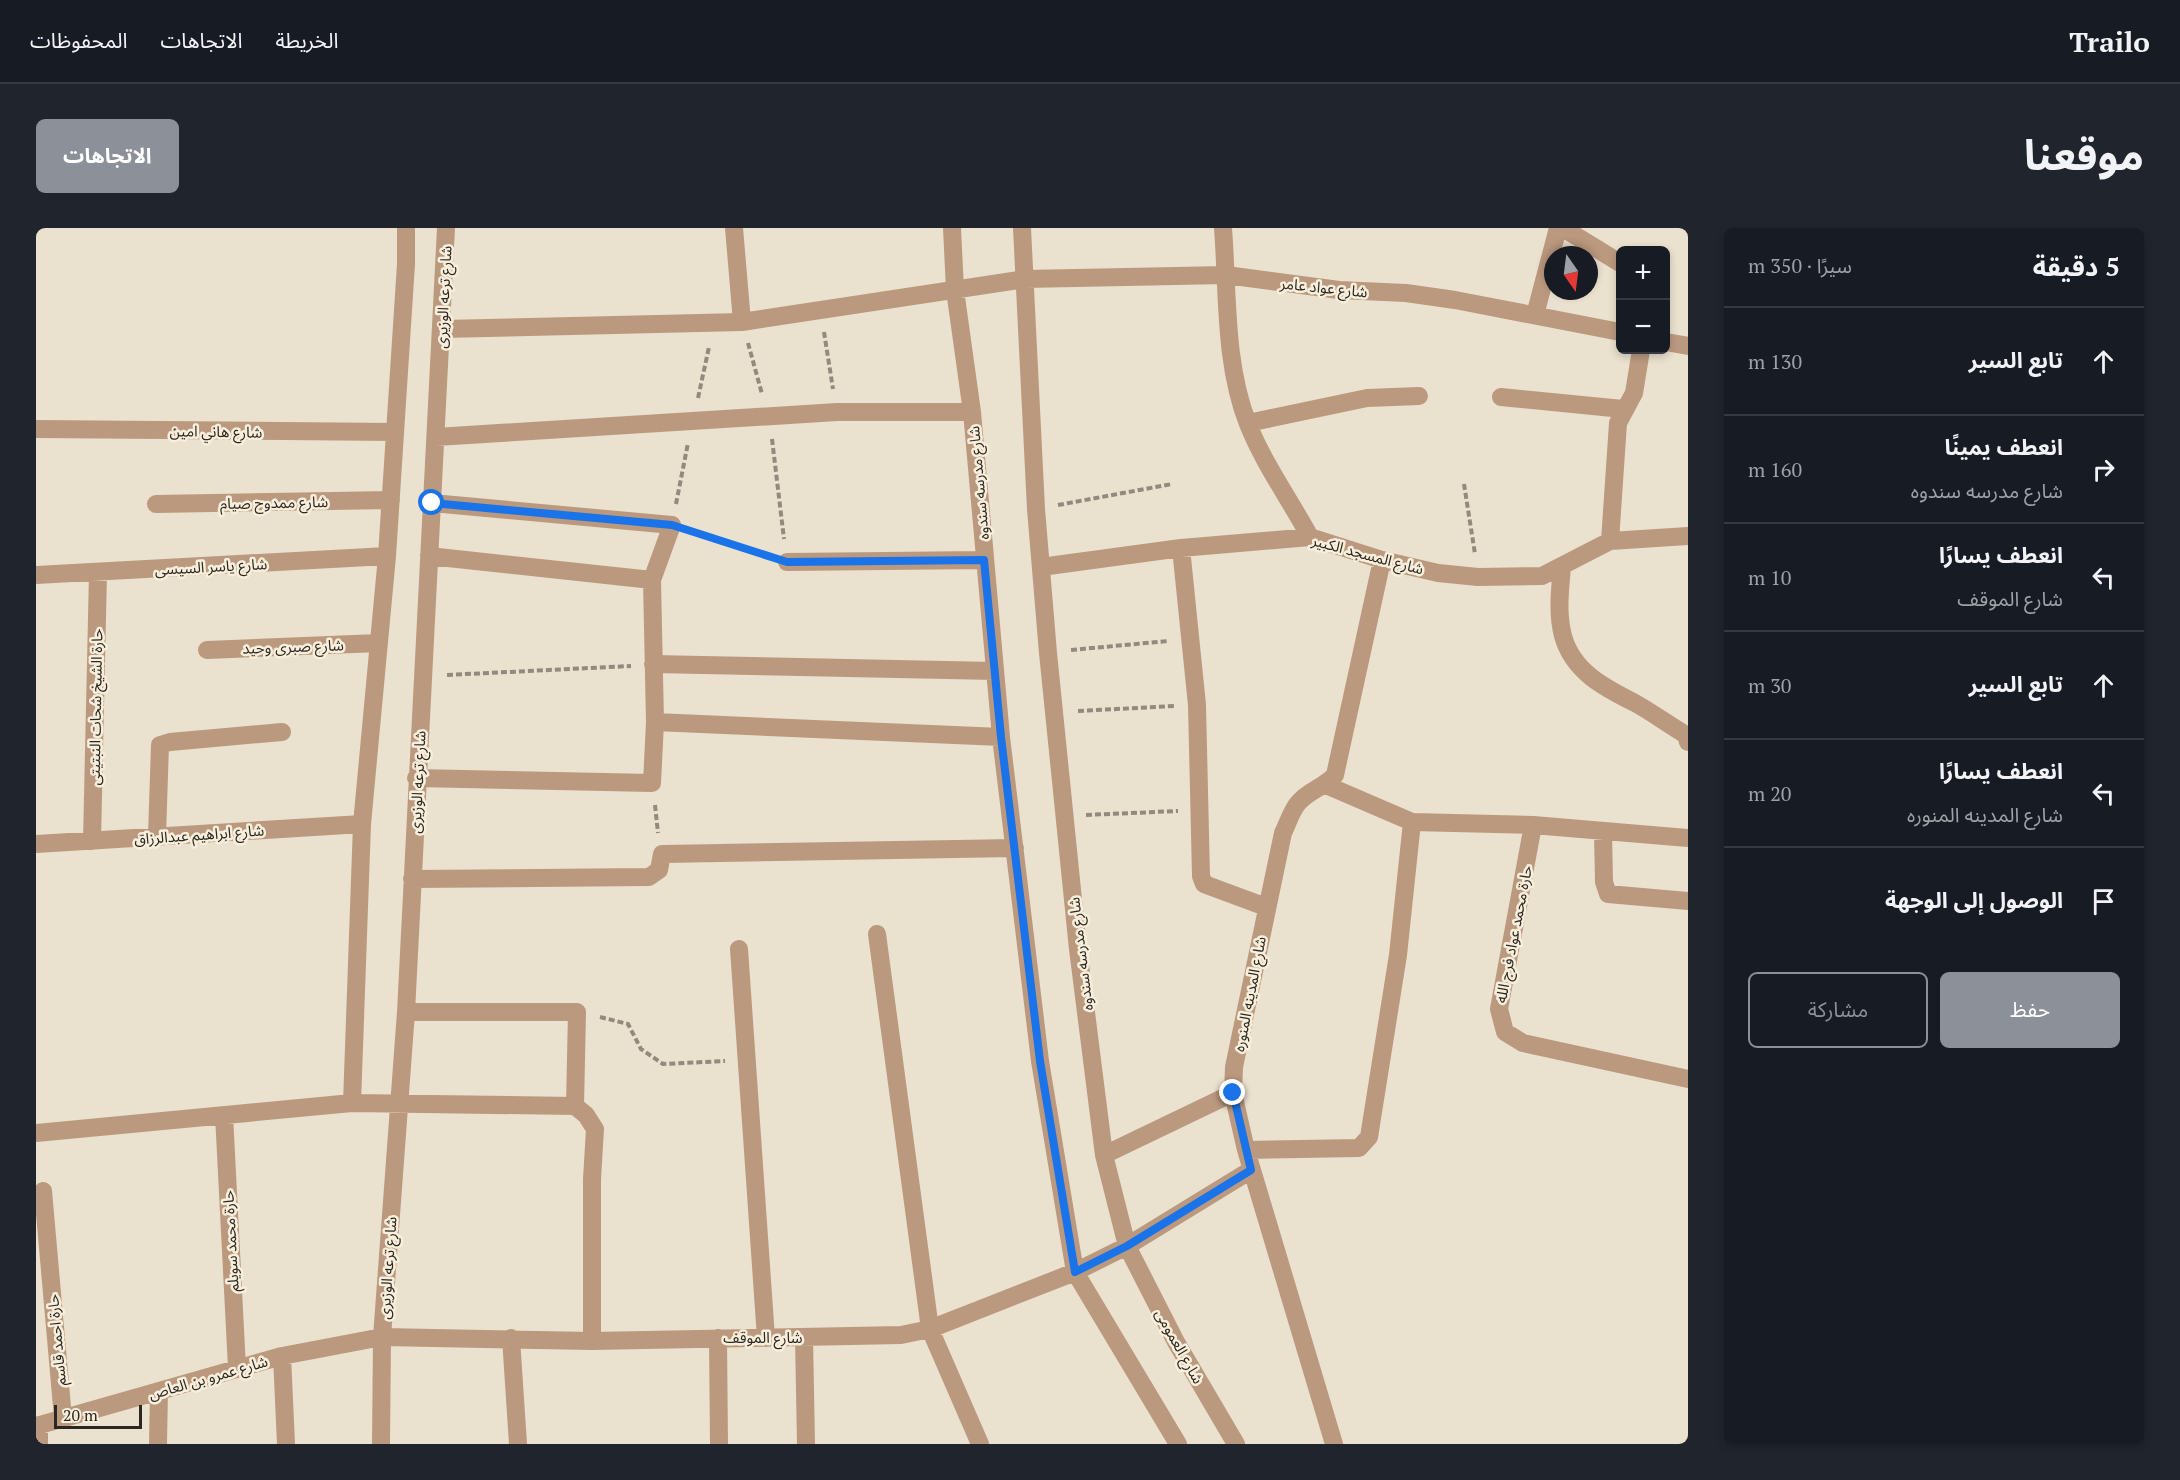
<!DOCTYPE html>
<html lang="ar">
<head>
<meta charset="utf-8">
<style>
	body { margin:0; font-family:"PT Serif","Noto Sans Arabic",serif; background:#20242c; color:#f1f3f6; direction:rtl }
	.controls { position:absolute; right:18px; top:18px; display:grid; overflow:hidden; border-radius:9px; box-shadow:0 3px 9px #0003 }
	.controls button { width:54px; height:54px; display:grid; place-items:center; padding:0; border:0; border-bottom:2px solid #363941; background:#171b24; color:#f1f3f6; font:30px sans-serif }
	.compass { position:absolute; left:1508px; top:18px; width:54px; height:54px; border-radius:50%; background:#171b24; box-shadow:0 3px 9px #0003; rotate:166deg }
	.scale { position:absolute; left:18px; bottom:15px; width:88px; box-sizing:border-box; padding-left:6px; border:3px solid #2c2821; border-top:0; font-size:16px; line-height:21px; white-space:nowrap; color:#2c2821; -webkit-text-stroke:4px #f8eedc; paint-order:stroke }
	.stop { position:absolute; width:18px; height:18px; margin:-14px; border:4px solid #1a73e8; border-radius:50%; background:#fff }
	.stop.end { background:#1a73e8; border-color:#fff; box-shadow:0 2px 6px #0008 }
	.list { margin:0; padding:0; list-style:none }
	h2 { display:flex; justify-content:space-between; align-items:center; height:78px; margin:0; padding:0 24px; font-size:26px }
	h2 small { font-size:20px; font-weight:400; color:#9ea1a6 }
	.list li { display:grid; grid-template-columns:39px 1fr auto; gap:18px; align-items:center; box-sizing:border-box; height:108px; padding:0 24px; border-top:2px solid #363941 }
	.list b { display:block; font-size:22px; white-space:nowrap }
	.list p { margin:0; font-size:20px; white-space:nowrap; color:#9ea1a6 }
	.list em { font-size:20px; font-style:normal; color:#9ea1a6 }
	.actions { display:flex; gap:12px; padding:18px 24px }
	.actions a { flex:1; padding:14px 0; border:2px solid #8c9099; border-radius:9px; text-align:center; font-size:21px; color:#8c9099 }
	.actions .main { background:#8c9099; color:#fff }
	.icon { flex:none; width:33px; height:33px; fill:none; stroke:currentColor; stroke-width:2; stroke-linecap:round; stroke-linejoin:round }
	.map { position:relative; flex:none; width:1652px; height:1216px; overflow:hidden; direction:ltr; border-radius:9px }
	header { display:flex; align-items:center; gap:36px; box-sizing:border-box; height:84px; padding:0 30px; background:#171b24; border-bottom:2px solid #363941 }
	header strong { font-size:28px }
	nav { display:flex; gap:33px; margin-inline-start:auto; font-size:21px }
	.intro { display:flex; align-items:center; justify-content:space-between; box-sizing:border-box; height:144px; padding:0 36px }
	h1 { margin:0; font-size:42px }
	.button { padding:15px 27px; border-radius:9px; background:#8c9099; color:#fff; font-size:21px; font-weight:700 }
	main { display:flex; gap:36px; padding:0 36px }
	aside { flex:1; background:#171b24; border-radius:9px; box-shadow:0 3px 9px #0003 }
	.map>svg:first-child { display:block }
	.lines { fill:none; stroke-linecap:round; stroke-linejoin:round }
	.path { stroke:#918a7d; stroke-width:4; stroke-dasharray:6 3; stroke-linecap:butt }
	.street { stroke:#bb997f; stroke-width:18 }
	.route { stroke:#1a73e8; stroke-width:8 }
	.labels { text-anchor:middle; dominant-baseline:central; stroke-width:5; stroke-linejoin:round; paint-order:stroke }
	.street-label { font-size:15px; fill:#2c2821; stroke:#f8eedc }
</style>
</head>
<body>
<header>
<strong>Trailo</strong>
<nav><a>الخريطة</a><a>الاتجاهات</a><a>المحفوظات</a></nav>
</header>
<div class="intro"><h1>موقعنا</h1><a class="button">الاتجاهات</a></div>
<main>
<aside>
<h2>5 دقيقة<small>سيرًا · 350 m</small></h2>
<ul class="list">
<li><svg class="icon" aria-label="ahead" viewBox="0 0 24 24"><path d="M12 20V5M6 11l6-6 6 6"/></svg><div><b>تابع السير</b></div><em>130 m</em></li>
<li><svg class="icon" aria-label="right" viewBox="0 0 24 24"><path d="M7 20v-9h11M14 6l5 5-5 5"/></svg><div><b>انعطف يمينًا</b><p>شارع مدرسه سندوه</p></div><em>160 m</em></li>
<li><svg class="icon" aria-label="left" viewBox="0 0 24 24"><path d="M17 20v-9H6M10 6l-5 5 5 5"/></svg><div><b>انعطف يسارًا</b><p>شارع الموقف</p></div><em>10 m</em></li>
<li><svg class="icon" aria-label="ahead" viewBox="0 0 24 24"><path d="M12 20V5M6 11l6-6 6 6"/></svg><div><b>تابع السير</b></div><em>30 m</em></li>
<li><svg class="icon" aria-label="left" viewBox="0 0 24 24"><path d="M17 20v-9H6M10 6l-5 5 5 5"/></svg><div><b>انعطف يسارًا</b><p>شارع المدينه المنوره</p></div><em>20 m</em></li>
<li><svg class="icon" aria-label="arrive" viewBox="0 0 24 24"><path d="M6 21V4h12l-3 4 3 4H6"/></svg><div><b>الوصول إلى الوجهة</b></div></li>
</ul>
<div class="actions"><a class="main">حفظ</a><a>مشاركة</a></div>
</aside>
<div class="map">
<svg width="1652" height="1216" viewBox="0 0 1652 1216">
	<rect width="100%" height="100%" fill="#ebe1cf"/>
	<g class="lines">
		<path class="path" d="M788 104 797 161
			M712 115 726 166
			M662 170 673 119
			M736 211 748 311
			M1428 256 1439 326
			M640 276 652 215
			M1022 277 1136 256
			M656 304 729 327
			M1035 422 1132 413
			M411 447 595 438
			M1042 483 1139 478
			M619 577 622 605
			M1050 587 1142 583
			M564 789 592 796 605 821 627 836 689 833"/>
		<path class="street" d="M698 0 706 94
			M916 0 919 62 936 184 965 509 1004 833 1039 1044 1142 1216
			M986 0 1000 281 1012 425 1042 721 1068 927 1091 1018 1140 1114 1200 1216
			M1187 0C1192 65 1188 135 1212 196 1228 236 1254 272 1274 309
			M1527 0 1584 35
			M1499 87 1522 0
			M406 101 706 94 989 51 1190 47 1303 62 1370 65 1419 72 1584 104
			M1630 114 1652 118
			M1465 169 1587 181
			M1212 195 1331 170 1383 168
			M0 201 359 204
			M400 209 801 184H936
			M120 276 355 272
			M1574 313 1582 195 1598 165 1605 122
			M1145 320 1161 477 1165 648 1168 656 1230 679
			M393 328 616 352
			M751 334 948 332
			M1005 339 1145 320 1274 309 1346 332 1402 345 1442 349 1506 348 1574 313 1652 308
			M1526 339C1524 362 1521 385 1527 408 1537 444 1569 460 1599 475 1617 485 1633 497 1650 507L1652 514
			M0 347 351 328
			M171 422 343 415
			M617 436 959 443
			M619 494 965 509
			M380 550 616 555 619 494 616 352 636 297 396 275
			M1290 557 1376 594 1497 597 1652 610
			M1497 597 1463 781 1469 804 1487 815 1652 851
			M1567 604 1568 654 1572 666 1652 673
			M121 608 124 517 134 514 246 504
			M56 613 62 345
			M0 616 326 596
			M376 651 613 649 623 642 626 626 979 620
			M841 706 894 1101 944 1216
			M703 721 730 1110
			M370 784H541L539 878
			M316 875 326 596 351 328 370 36V0
			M188 887 201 1140
			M0 905 316 875 539 878 550 887 559 901 556 951V1113
			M1210 922 1323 920 1333 909 1362 727 1376 594
			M1068 927 1197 865
			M7 963 27 1190
			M768 1109 770 1216
			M475 1110 482 1216
			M682 1110 683 1216
			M246 1128 250 1216
			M3 1197V1216
			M0 1198 246 1128 346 1109 556 1113 865 1107 894 1101 1039 1044 1091 1018 1215 942
			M122 1216 123 1163
			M345 1216 346 1109 370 784 410 0
			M1298 1216 1210 922 1197 865 1198 839 1247 605C1252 595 1256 581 1263 574 1274 562 1288 559 1299 547L1346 332"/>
	</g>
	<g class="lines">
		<path class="route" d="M396 275 636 297 751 334 948 332 965 509 1004 833 1039 1044 1091 1018 1215 942 1197 865"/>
	</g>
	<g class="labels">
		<g class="street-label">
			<text transform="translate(1288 59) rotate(6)">شارع عواد عامر</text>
			<text transform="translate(407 69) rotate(-87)">شارع ترعه الوزيرى</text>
			<text transform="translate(180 203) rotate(1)">شارع هاني امين</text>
			<text transform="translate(942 255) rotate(-95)">شارع مدرسه سندوه</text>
			<text transform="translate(238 274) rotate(-1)">شارع ممدوح صيام</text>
			<text transform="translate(1332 326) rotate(15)">شارع المسجد الكبير</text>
			<text transform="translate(175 338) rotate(-3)">شارع ياسر السيسى</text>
			<text transform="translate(257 418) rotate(-2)">شارع صبرى وحيد</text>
			<text transform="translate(59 479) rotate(-89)">حارة الشيخ شحات النبتيتى</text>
			<text transform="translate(381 554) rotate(-87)">شارع ترعه الوزيرى</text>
			<text transform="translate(163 606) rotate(-4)">شارع ابراهيم عبدالرزاق</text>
			<text transform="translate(1477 706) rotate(-79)">حارة محمد عواد فرج الله</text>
			<text transform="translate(1044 726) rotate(-97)">شارع مدرسه سندوه</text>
			<text transform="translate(1213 766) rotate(-79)">شارع المدينه المنوره</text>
			<text transform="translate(194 1013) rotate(-93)">حارة محمد سويلم</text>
			<text transform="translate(351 1040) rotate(-86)">شارع ترعه الوزيرى</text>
			<text x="727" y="1109">شارع الموقف</text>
			<text transform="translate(20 1112) rotate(-95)">حارة احمد قاسم</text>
			<text transform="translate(1144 1118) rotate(61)">شارع العمومى</text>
			<text transform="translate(172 1149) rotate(-16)">شارع عمرو بن العاص</text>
		</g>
	</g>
</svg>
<div class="controls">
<button>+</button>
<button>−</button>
</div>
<svg class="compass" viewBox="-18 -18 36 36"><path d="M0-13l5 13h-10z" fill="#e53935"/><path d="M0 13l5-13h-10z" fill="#9ea1a6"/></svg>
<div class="scale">20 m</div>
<div class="stop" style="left:396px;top:275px"></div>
<div class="stop end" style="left:1197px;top:865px"></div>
</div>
</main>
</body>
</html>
